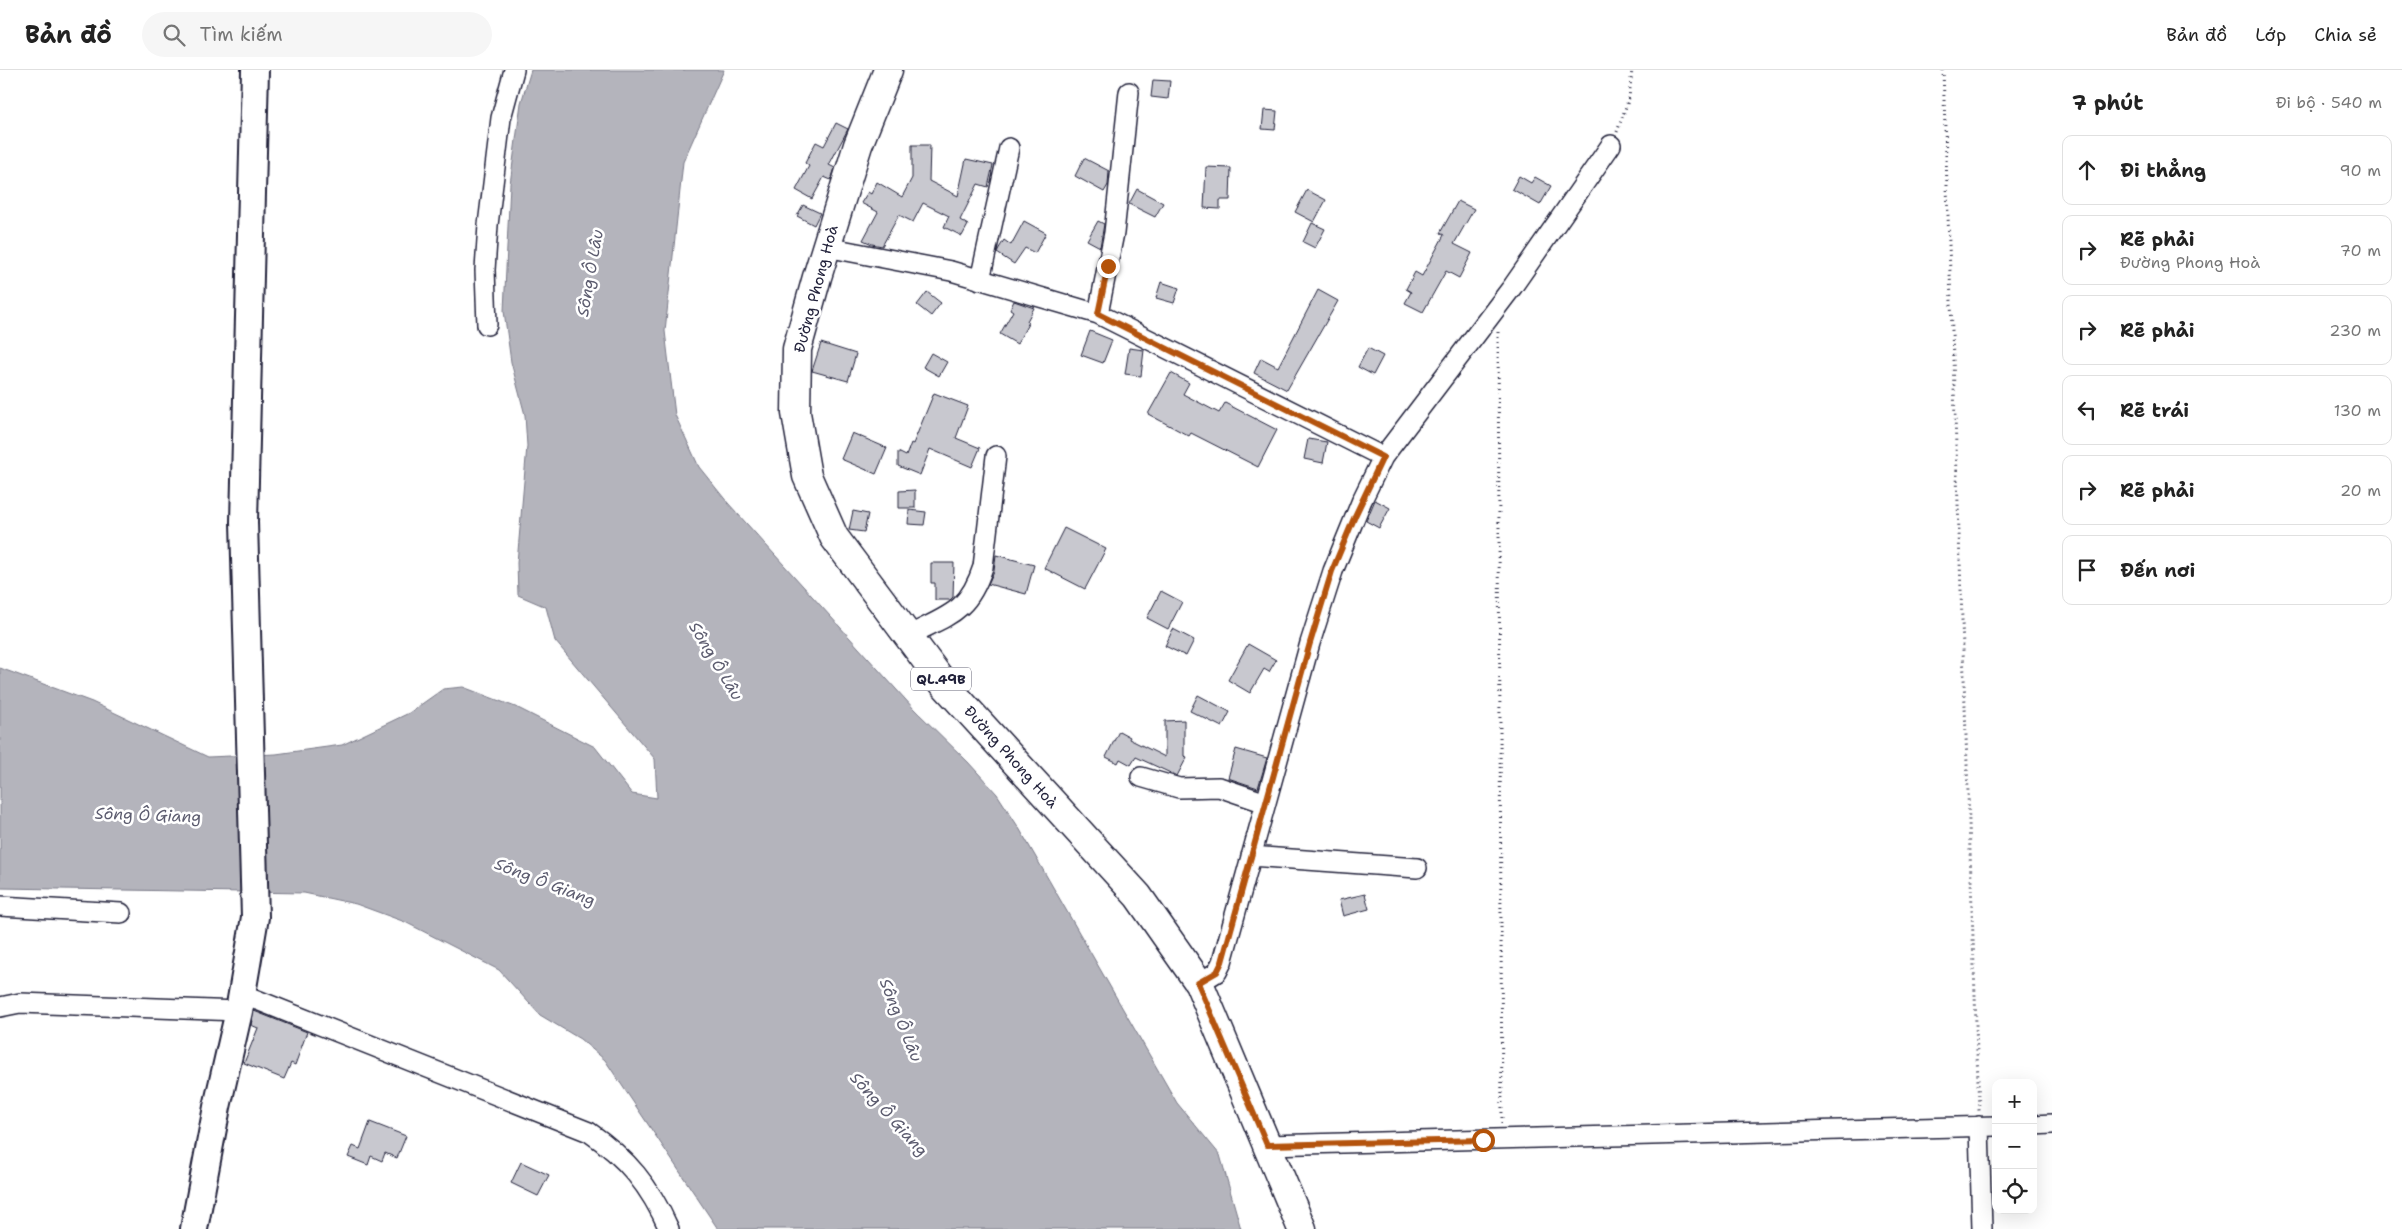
<!DOCTYPE html>
<html lang="vi">
<head>
<meta charset="utf-8">
<style>
	body { margin:0; font-family:"Shantell Sans",sans-serif; background:#f6f6f6; color:#222 }
	.controls { position:absolute; right:15px; bottom:15px; display:grid; overflow:hidden; border-radius:10px; box-shadow:0 5px 20px #0002 }
	.controls button { width:45px; height:45px; display:grid; place-items:center; padding:0; border:0; border-bottom:1px solid #e0e0e0; background:#fff; color:#222; font:25px sans-serif }
	.stop { position:absolute; width:15px; height:15px; margin:-11px; border:4px solid #b45309; border-radius:50%; background:#fff }
	.stop.end { background:#b45309; border-color:#fff; box-shadow:0 1px 5px #0008 }
	.list { margin:0; padding:0; list-style:none }
	h2 { display:flex; justify-content:space-between; align-items:center; height:65px; margin:0; padding:0 20px; font-size:21px }
	h2 small { font-size:16px; font-weight:400; color:#767676 }
	.list li { display:grid; grid-template-columns:32px 1fr auto; gap:15px; align-items:center; box-sizing:border-box; height:70px; margin:0 10px 10px; padding:0 10px; border:1px solid #e0e0e0; border-radius:10px }
	.list b { display:block; font-size:19px; white-space:nowrap }
	.list p { margin:0; font-size:16px; white-space:nowrap; color:#767676 }
	.list em { font-size:16px; font-style:normal; color:#767676 }
	.icon { flex:none; width:28px; height:28px; fill:none; stroke:currentColor; stroke-width:2; stroke-linecap:round; stroke-linejoin:round }
	.map { position:relative; flex:none; width:2052px; height:1159px; overflow:hidden }
	header { display:flex; align-items:center; gap:30px; box-sizing:border-box; height:70px; padding:0 25px; background:#fff; border-bottom:1px solid #e0e0e0 }
	header strong { font-size:24px }
	nav { display:flex; gap:28px; margin-inline-start:auto; font-size:18px }
	.search { width:350px; height:45px; background:#f6f6f6; display:flex; align-items:center; gap:12px; box-sizing:border-box; padding:0 18px; border-radius:28px; color:#767676; font-size:19px }
	main { display:flex }
	aside { flex:1; background:#fff }
	.map>svg:first-child { display:block }
	.water { fill:#b4b4bc; stroke:#7a7a88 }
	.building { fill:#c8c8cf; stroke:#22223b }
	.lines { fill:none; stroke-linecap:round; stroke-linejoin:round }
	.street-casing { stroke:#22223b; stroke-width:22 }
	.secondary-casing { stroke:#22223b; stroke-width:30 }
	.primary-casing { stroke:#22223b; stroke-width:31 }
	.path { stroke:#22223b; stroke-width:3; stroke-dasharray:1 4; stroke-linecap:butt }
	.street { stroke:#fff; stroke-width:19 }
	.secondary { stroke:#fff; stroke-width:26 }
	.primary { stroke:#fff; stroke-width:28 }
	.route { stroke:#b45309; stroke-width:6 }
	.labels { text-anchor:middle; dominant-baseline:central; stroke-width:5; stroke-linejoin:round; paint-order:stroke }
	.shield { fill:#fff; stroke:#646476; stroke-width:1 }
	.shield-label { font-size:14px; font-weight:bold; fill:#22223b }
	.street-label { font-size:15px; fill:#22223b; stroke:#fff }
	.water-label { font-size:16px; font-style:italic; fill:#5c5c6f; stroke:#fff }
</style>
</head>
<body>
<header>
<strong>Bản đồ</strong>
<div class="search"><svg class="icon" aria-label="search" viewBox="0 0 24 24"><circle cx="10" cy="10" r="6"/><path d="M15 15l6 6"/></svg>Tìm kiếm</div>
<nav><a>Bản đồ</a><a>Lớp</a><a>Chia sẻ</a></nav>
</header>
<main>
<div class="map">
<svg width="2052" height="1159" viewBox="0 0 2052 1159">
	<rect width="100%" height="100%" fill="#fff"/>
	<filter id="ink" filterUnits="userSpaceOnUse"><feTurbulence type="fractalNoise" baseFrequency=".02" numOctaves="2"/><feDisplacementMap in="SourceGraphic" scale="10" xChannelSelector="R" yChannelSelector="G"/><feConvolveMatrix kernelMatrix="1 2 1 2 8 2 1 2 1" color-interpolation-filters="sRGB"/></filter>
	<g filter="url(#ink)">
		<path class="water" d="M531 0H724L683 92 665 261 675 345 699 397 728 433 914 639 968 692 997 724 1019 758 1177 1033 1220 1085 1241 1159H718L605 990 580 969 540 945 499 900 405 852 356 834 304 823 0 818V598L92 632 208 687 276 684 342 675 409 643 443 619 463 617 518 638 595 677 632 724 657 728 655 689 555 571 546 537 518 525 517 493 527 376 525 345 511 292 504 241 510 114 521 33Z"/>
		<path class="building" d="M1153 10 1170 11 1168 29 1151 27Z
			M1264 40 1277 41 1275 60 1262 59Z
			M836 53 848 59 829 95 835 98 831 110 824 107 812 129 796 120 809 96 805 93 816 72 824 76Z
			M912 75H930L929 111 958 126 966 89 993 95 988 117 978 114 960 150 968 155 962 166 944 157 949 146 923 133 913 152 899 145 882 176 872 174 863 170 878 142 861 133 868 122 871 124 877 112 902 127 912 108Z
			M1084 88 1109 101 1108 115 1104 122 1075 106Z
			M1206 97 1231 98 1230 130H1220V139L1204 138Z
			M1519 106 1531 113 1535 107 1551 116 1540 135 1512 119Z
			M1137 119 1163 133 1155 147 1129 134Z
			M1307 120 1326 130 1314 152 1295 142Z
			M1458 131 1474 139 1454 174 1472 183 1459 208 1446 201 1423 242 1405 233 1411 222 1406 219 1415 202 1422 206 1444 165 1440 163Z
			M803 135 820 143 814 155 797 146Z
			M1024 151 1046 163 1035 183 1025 178 1014 194 997 183 998 180 1004 170 1011 175Z
			M1098 151 1104 154 1100 177 1087 170Z
			M1312 153 1325 159 1315 178 1303 172Z
			M1161 212 1179 218 1174 233 1156 228Z
			M1318 220 1338 231 1287 320 1254 303 1261 288 1278 297Z
			M927 222 941 233 931 246 917 235Z
			M1014 231 1034 238 1027 251 1029 252 1017 274 1000 264 1013 241 1010 239Z
			M1090 261 1112 270 1103 293 1081 285Z
			M821 273 856 284 848 311 812 301Z
			M1129 278 1144 280 1141 306 1125 304Z
			M1368 278 1383 286 1373 305 1358 297Z
			M931 283 947 292 939 306 923 297Z
			M1171 303 1189 313 1183 324 1219 343 1225 333 1277 360 1258 397 1191 363 1189 366 1148 344Z
			M934 323 968 336 956 368 980 378 972 397 930 379 920 405 898 396V382L906 386 911 373 913 374Z
			M852 363 887 378 876 404 841 389Z
			M1308 369 1327 372 1323 393 1304 389Z
			M915 420V438H899V421Z
			M1375 430 1390 438 1379 458 1366 451Z
			M909 440 926 442 924 455 908 454Z
			M853 441 868 444 864 462 849 460Z
			M1064 458 1106 479 1085 519 1044 498Z
			M996 485 1034 495 1026 524 988 514 994 501Z
			M931 493H954L953 527 950 530H935V513H931Z
			M1161 521 1182 532 1168 559 1147 548Z
			M1173 559 1194 570 1186 586 1165 576Z
			M1248 574 1276 590 1269 602 1264 599 1250 623 1228 610Z
			M1198 625 1230 642 1222 657 1190 641Z
			M1184 650V686L1187 687 1177 706 1136 687 1131 695 1120 689 1118 693 1106 687 1119 661 1130 667 1129 669 1165 687V651Z
			M1236 679 1267 688 1258 718 1228 708Z
			M1365 824 1369 839 1343 846 1339 830Z
			M254 941 307 962 295 995 291 993 284 1009 244 993 258 958 251 955Z
			M370 1052 406 1066 397 1088 385 1083 382 1091 371 1086 368 1095 348 1087 353 1076 360 1079Z
			M521 1092 549 1105 538 1126 511 1113Z"/>
		<g class="lines">
			<defs>
				<path id="street" d="M826 177 951 201 1098 244 1383 387
					M980 210 1009 78
					M1098 244 1114 163 1129 22
					M487 255 485 200 488 155 501 48 514 0
					M908 566C948 545 968 543 983 497L996 386
					M1141 707 1179 718 1219 717 1266 733
					M1251 786 1417 798
					M0 836 121 843
					M1199 913 1217 902 1222 892 1310 573 1333 501 1362 430 1383 387 1513 216 1611 75
					M242 924 589 1062C627 1088 650 1116 669 1159
					M0 937 20 933 239 941
					M2033 1055 2052 1054
					M1979 1056 1982 1159
					M1267 1075 1996 1056"/>
				<path id="secondary" d="M194 1159 217 1037 239 941 255 847 244 452 255 0"/>
				<path id="primary" d="M888 0 858 75 817 207 797 279 796 343 807 406 834 467 944 614 1138 826 1199 913 1302 1159"/>
			</defs>
			<use href="#street" class="street-casing"/>
			<use href="#secondary" class="secondary-casing"/>
			<use href="#primary" class="primary-casing"/>
			<path class="path" d="M1943 0 1979 1041
				M1617 62 1629 28 1632 0
				M1498 262 1502 1054"/>
			<use href="#street" class="street"/>
			<use href="#secondary" class="secondary"/>
			<use href="#primary" class="primary"/>
		</g>
	</g>
	<g class="lines" filter="url(#ink)">
		<path class="route" d="M1108 196 1098 244 1383 387 1355 446 1332 501 1310 573 1222 892 1217 902 1198 913 1267 1075 1483 1070"/>
	</g>
	<g class="labels">
		<rect class="shield" x="911" y="597.5" width="60" height="23" rx="4"/>
		<g class="shield-label">
			<text x="941" y="609">QL.49B</text>
		</g>
		<g class="street-label">
			<text transform="translate(816 219) rotate(-75)">Đường Phong Hoà</text>
			<text transform="translate(1011 687) rotate(48)">Đường Phong Hoà</text>
		</g>
		<g class="water-label">
			<text transform="translate(590 203) rotate(-80)">Sông Ô Lâu</text>
			<text transform="translate(716 591) rotate(59)">Sông Ô Lâu</text>
			<text transform="translate(148 745) rotate(2)">Sông Ô Giang</text>
			<text transform="translate(545 812) rotate(21)">Sông Ô Giang</text>
			<text transform="translate(901 950) rotate(68)">Sông Ô Lâu</text>
			<text transform="translate(889 1044) rotate(48)">Sông Ô Giang</text>
		</g>
	</g>
</svg>
<div class="controls">
<button>+</button>
<button>−</button>
<button><svg class="icon" aria-label="locate" viewBox="0 0 24 24"><circle cx="12" cy="12" r="6"/><path d="M12 2v4M12 18v4M2 12h4M18 12h4"/></svg></button>
</div>
<div class="stop" style="left:1483px;top:1070px"></div>
<div class="stop end" style="left:1108px;top:196px"></div>
</div>
<aside>
<h2>7 phút<small>Đi bộ · 540 m</small></h2>
<ul class="list">
<li><svg class="icon" aria-label="ahead" viewBox="0 0 24 24"><path d="M12 20V5M6 11l6-6 6 6"/></svg><div><b>Đi thẳng</b></div><em>90 m</em></li>
<li><svg class="icon" aria-label="right" viewBox="0 0 24 24"><path d="M7 20v-9h11M14 6l5 5-5 5"/></svg><div><b>Rẽ phải</b><p>Đường Phong Hoà</p></div><em>70 m</em></li>
<li><svg class="icon" aria-label="right" viewBox="0 0 24 24"><path d="M7 20v-9h11M14 6l5 5-5 5"/></svg><div><b>Rẽ phải</b></div><em>230 m</em></li>
<li><svg class="icon" aria-label="left" viewBox="0 0 24 24"><path d="M17 20v-9H6M10 6l-5 5 5 5"/></svg><div><b>Rẽ trái</b></div><em>130 m</em></li>
<li><svg class="icon" aria-label="right" viewBox="0 0 24 24"><path d="M7 20v-9h11M14 6l5 5-5 5"/></svg><div><b>Rẽ phải</b></div><em>20 m</em></li>
<li><svg class="icon" aria-label="arrive" viewBox="0 0 24 24"><path d="M6 21V4h12l-3 4 3 4H6"/></svg><div><b>Đến nơi</b></div></li>
</ul>
</aside>
</main>
</body>
</html>
